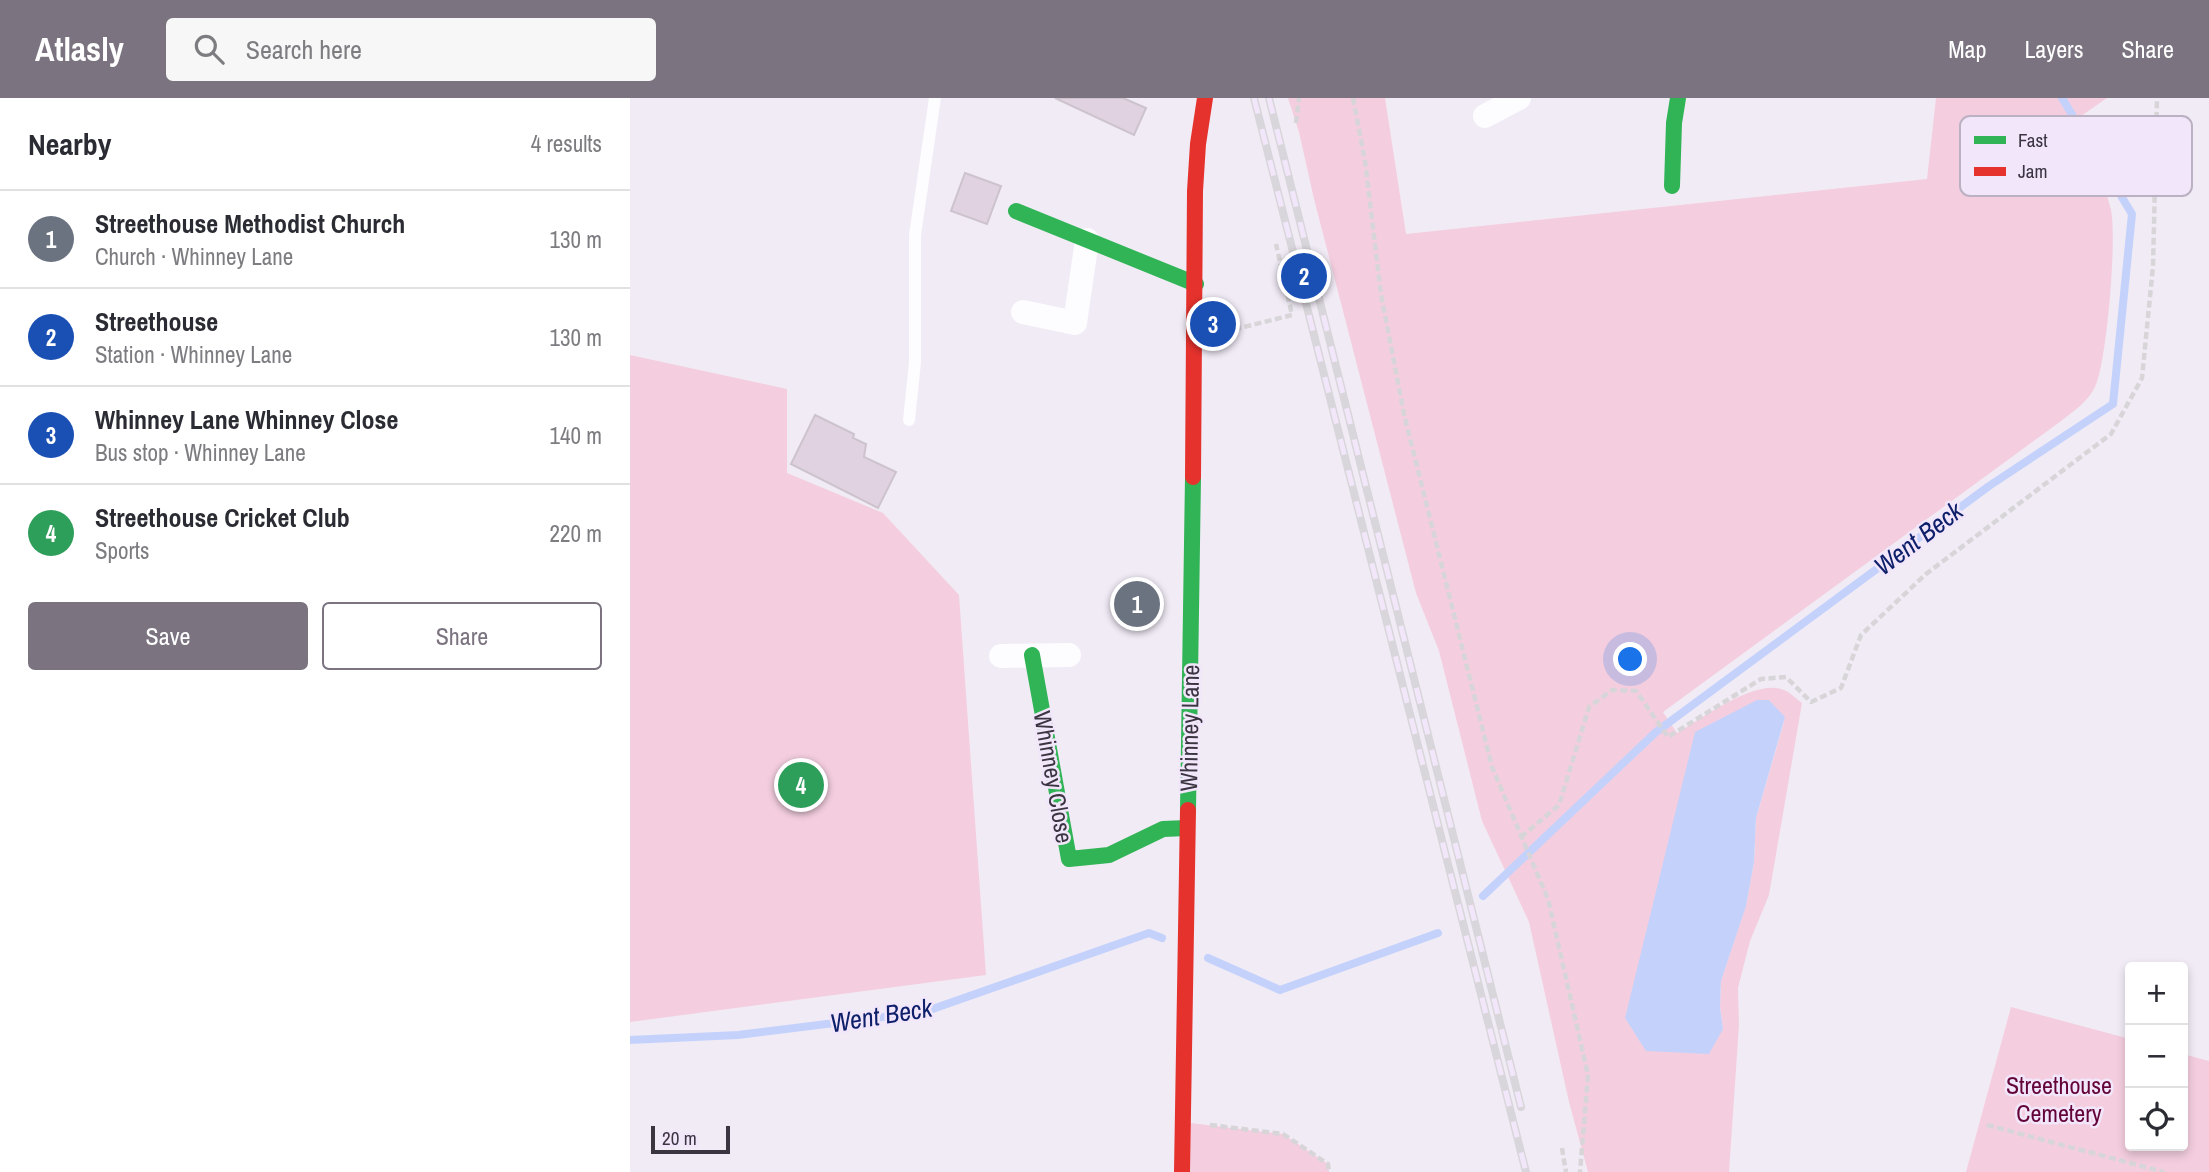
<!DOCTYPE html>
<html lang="en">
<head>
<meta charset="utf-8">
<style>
	body { margin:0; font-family:"Archivo Narrow",sans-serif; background:#f7f7f7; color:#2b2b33 }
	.controls { position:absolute; right:21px; bottom:21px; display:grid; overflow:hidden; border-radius:7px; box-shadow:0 4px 10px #0003 }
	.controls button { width:63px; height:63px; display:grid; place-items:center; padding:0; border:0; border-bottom:2px solid #e1e1e2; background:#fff; color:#2b2b33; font:35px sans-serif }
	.scale { position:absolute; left:21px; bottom:18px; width:79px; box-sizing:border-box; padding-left:7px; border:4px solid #3b3441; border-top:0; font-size:19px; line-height:24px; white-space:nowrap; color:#3b3441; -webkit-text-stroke:5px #f2e7fa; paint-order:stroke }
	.you { position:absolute; left:1001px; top:562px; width:24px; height:24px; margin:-18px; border:5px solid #fff; border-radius:50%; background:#1a73e8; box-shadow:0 0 0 10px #1a73e833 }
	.badge { display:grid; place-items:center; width:46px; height:46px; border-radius:50%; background:#7b7480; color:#fff; font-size:23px; font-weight:700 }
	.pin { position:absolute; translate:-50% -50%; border:4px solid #fff; box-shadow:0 2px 7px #0006 }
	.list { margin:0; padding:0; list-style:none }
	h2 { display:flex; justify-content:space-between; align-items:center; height:91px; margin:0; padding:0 28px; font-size:30px }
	h2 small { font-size:23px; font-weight:400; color:#7c7c81 }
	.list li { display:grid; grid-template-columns:46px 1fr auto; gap:21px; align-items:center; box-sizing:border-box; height:98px; padding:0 28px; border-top:2px solid #e1e1e2 }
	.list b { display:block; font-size:26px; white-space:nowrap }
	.list p { margin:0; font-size:23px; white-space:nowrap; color:#7c7c81 }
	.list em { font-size:23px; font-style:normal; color:#7c7c81 }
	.actions { display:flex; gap:14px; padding:21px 28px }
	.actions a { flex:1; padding:16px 0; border:2px solid #7b7480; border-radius:7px; text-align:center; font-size:24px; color:#7b7480 }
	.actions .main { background:#7b7480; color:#fff }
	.icon { flex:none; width:38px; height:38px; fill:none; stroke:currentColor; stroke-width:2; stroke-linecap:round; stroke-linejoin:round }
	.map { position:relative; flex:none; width:1579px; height:1074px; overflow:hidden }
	header { display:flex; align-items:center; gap:42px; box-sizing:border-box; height:98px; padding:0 35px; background:#7b7480; color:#fff }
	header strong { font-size:33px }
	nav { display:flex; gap:38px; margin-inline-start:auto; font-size:24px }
	.search { width:490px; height:63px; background:#f7f7f7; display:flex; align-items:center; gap:18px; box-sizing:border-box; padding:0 24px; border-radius:7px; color:#7c7c81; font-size:26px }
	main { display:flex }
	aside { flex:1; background:#fff }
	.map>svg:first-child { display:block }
	.green { fill:#f4cedf; fill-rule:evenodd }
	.water { fill:#c4d2fb }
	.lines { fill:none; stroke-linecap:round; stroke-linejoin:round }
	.stream { stroke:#c4d2fb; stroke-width:8 }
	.building { fill:#e1d2e1; stroke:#ccc3cc; stroke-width:2 }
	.path { stroke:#d7d5d8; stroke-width:4.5; stroke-dasharray:7 3.5; stroke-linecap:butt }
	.lane { stroke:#fdfcfe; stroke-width:12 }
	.street { stroke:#fdfcfe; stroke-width:24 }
	.fast { stroke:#30b455; stroke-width:16 }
	.jam { stroke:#e5322d; stroke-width:16 }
	.rail-casing { stroke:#d8d6da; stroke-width:8 }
	.rail { stroke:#f2e7fa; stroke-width:5; stroke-dasharray:16; stroke-linecap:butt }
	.labels { text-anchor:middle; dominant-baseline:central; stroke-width:5; stroke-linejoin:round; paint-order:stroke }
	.street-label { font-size:24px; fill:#3b3441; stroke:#f2e7fa }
	.park-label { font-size:24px; fill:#630338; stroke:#f2e7fa }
	.water-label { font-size:26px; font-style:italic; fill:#0f206b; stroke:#f2e7fa }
	.key { fill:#f2e7fa; stroke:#bbb1c2; stroke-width:2 }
	.key-label { font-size:19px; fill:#3b3441 }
</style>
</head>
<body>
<header>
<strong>Atlasly</strong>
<div class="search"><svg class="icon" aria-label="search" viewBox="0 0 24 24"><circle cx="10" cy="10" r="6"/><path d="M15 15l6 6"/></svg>Search here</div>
<nav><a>Map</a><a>Layers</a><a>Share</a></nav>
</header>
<main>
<aside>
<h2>Nearby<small>4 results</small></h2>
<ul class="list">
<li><span class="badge" style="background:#6b7280">1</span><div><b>Streethouse Methodist Church</b><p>Church · Whinney Lane</p></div><em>130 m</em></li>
<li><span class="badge" style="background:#1a4fb4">2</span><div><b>Streethouse</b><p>Station · Whinney Lane</p></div><em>130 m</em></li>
<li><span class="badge" style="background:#1a4fb4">3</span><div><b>Whinney Lane Whinney Close</b><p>Bus stop · Whinney Lane</p></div><em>140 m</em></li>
<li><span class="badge" style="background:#2e9e5b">4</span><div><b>Streethouse Cricket Club</b><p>Sports</p></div><em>220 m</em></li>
</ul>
<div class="actions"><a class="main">Save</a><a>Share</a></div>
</aside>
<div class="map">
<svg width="1579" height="1074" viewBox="0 0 1579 1074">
	<rect width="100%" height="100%" fill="#f1ebf6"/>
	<path class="green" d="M658 0H755L776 136 1297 81 1306 0H1477L1444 23C1457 52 1474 81 1481 112 1487 140 1477 264 1465 289 1458 304 1440 316 1427 326L1033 614 1047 635C1071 621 1126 580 1154 592 1160 594 1166 601 1172 605L1139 797 1120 843 1108 890 1109 927 1099 1074H958L939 1004 899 824 852 723 809 553 786 495 684 101 669 34ZM1155 620 1126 720 1124 764 1116 807 1091 883 1090 909 1093 931 1016 953Z
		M0 257 157 291V375L253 415 329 497 356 877 0 924Z
		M1381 909 1500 941V1048H1553V956L1579 963V1074H1336Z
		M552 1024 653 1036 698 1066 699 1074H552Z"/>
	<path class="water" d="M1127 602H1139L1155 619 1126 720 1124 764 1116 808 1091 883 1090 909 1093 931 1079 956 1016 953 995 920 1065 634Z"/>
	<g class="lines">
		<path class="stream" d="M853 798 1026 634 1359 388 1483 306 1502 116 1432 0
			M578 860 650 892 808 835
			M0 942 108 937 294 914 519 835 532 840"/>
	</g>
	<path class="building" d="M425 0H493L516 10 504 37Z
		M335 75 371 88 357 126 321 113Z
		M185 317 224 336 223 340 236 346 234 359 266 374 248 410 161 366Z"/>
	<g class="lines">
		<path class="path" d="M723 0 735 63 751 196 774 316 862 669 918 801 958 977 950 1074
			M666 25 669 0
			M594 234 662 217 646 146
			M891 739 929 707 959 609 982 592 1006 593 1038 639 1131 581 1156 579 1181 604 1211 590 1231 537 1296 476 1481 336 1512 280 1523 168 1527 0
			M580 1027 653 1036 698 1066 699 1074
			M1357 1027 1534 1074
			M932 1050 936 1074"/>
		<path class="lane" d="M279 322 285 264V137L305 0"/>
		<path class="street" d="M855 18 889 0
			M393 214 445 225 457 142
			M371 558 439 557"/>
		<path class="fast" d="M1042 88 1044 25 1048 0
			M386 113 566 186
			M402 557 439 761 479 757 533 731 557 730
			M558 712 563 379"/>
		<path class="jam" d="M563 379 565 93 568 46 575 0
			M552 1074 558 712"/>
		<defs>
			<path id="rail" d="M624 0 896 1074
				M639 0 891 1009"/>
		</defs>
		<use href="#rail" class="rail-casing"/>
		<use href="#rail" class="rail"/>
	</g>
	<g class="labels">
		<g class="street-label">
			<text transform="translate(559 630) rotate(-89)">Whinney Lane</text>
			<text transform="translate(424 679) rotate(80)">Whinney Close</text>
		</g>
		<g class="park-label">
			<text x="1429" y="987">Streethouse<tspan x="1429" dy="28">Cemetery</tspan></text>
		</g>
		<g class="water-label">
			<text transform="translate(1288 440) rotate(-37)">Went Beck</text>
			<text transform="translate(251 917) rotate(-9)">Went Beck</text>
		</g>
	</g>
	<rect x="1330" y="18" width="232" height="80" rx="10" class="key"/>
	<rect x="1344" y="38" width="32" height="8" fill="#30b455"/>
	<rect x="1344" y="69" width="32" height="9" fill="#e5322d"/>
	<g class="key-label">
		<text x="1388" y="49">Fast</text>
		<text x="1388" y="80">Jam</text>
	</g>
</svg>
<div class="controls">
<button>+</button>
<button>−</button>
<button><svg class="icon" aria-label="locate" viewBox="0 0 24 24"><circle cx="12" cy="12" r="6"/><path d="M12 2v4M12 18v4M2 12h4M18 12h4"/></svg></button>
</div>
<div class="scale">20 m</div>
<div class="you"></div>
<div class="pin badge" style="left:507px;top:506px;background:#6b7280">1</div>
<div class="pin badge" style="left:674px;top:178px;background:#1a4fb4">2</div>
<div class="pin badge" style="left:583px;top:226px;background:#1a4fb4">3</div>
<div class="pin badge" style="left:171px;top:687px;background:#2e9e5b">4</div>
</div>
</main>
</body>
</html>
